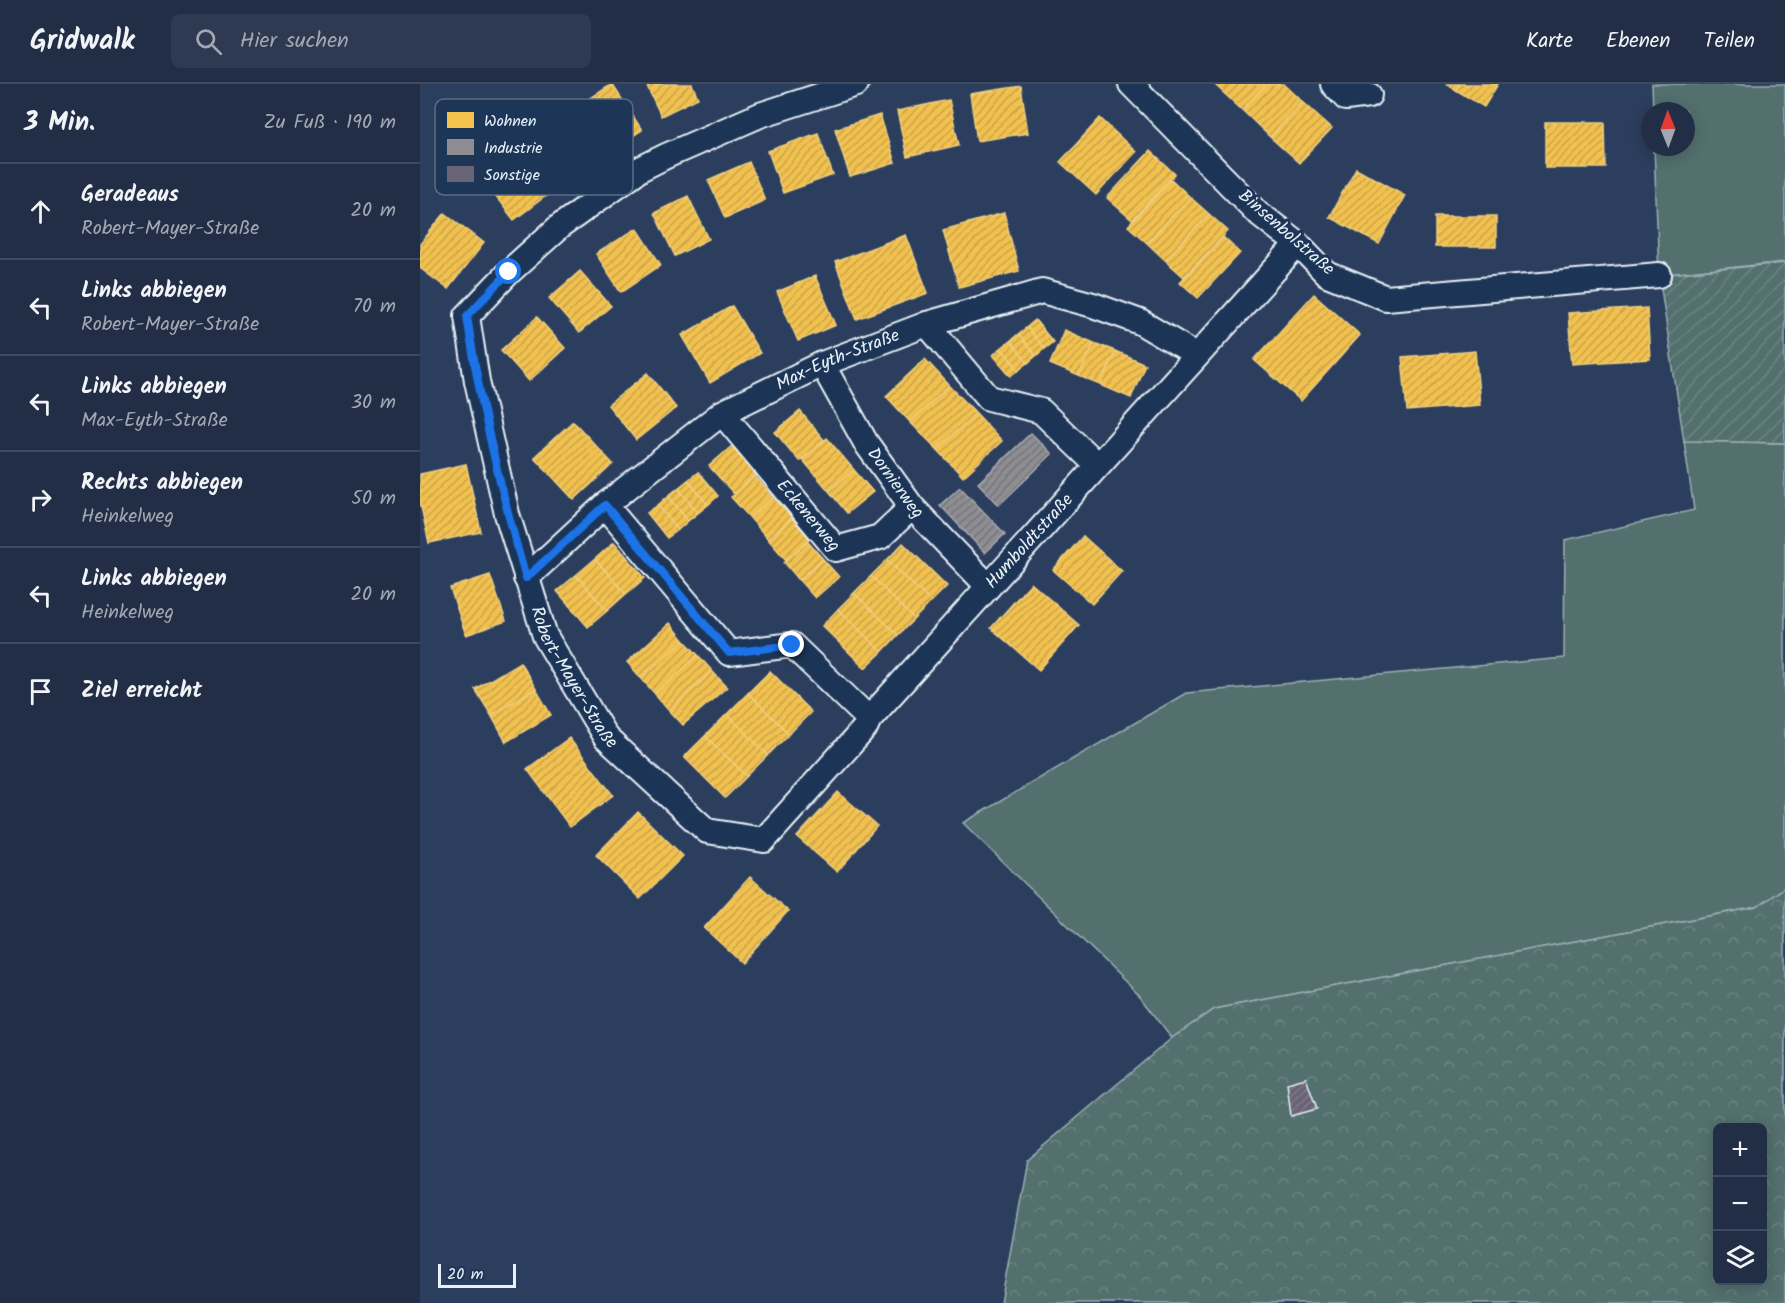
<!DOCTYPE html>
<html lang="de">
<head>
<meta charset="utf-8">
<style>
	body { margin:0; font-family:Kalam,sans-serif; background:#2d3a51; color:#f1f3f6 }
	.controls { position:absolute; right:18px; bottom:18px; display:grid; overflow:hidden; border-radius:9px; box-shadow:0 3px 15px #0003 }
	.controls button { width:54px; height:54px; display:grid; place-items:center; padding:0; border:0; border-bottom:2px solid #3e4a5f; background:#212e46; color:#f1f3f6; font:30px sans-serif }
	.compass { position:absolute; left:1221px; top:18px; width:54px; height:54px; border-radius:50%; background:#212e46; box-shadow:0 3px 15px #0003; rotate:359deg }
	.scale { position:absolute; left:18px; bottom:15px; width:78px; box-sizing:border-box; padding-left:6px; border:3px solid #e8f1f8; border-top:0; font-size:16px; line-height:21px; white-space:nowrap; color:#e8f1f8; -webkit-text-stroke:4px #1d3557; paint-order:stroke }
	.stop { position:absolute; width:18px; height:18px; margin:-14px; border:4px solid #1a73e8; border-radius:50%; background:#fff }
	.stop.end { background:#1a73e8; border-color:#fff; box-shadow:0 2px 6px #0008 }
	.list { margin:0; padding:0; list-style:none }
	h2 { display:flex; justify-content:space-between; align-items:center; height:78px; margin:0; padding:0 24px; font-size:26px }
	h2 small { font-size:20px; font-weight:400; color:#a2a8b3 }
	.list li { display:grid; grid-template-columns:39px 1fr auto; gap:18px; align-items:center; box-sizing:border-box; height:96px; padding:0 24px; border-top:2px solid #3e4a5f }
	.list b { display:block; font-size:22px; white-space:nowrap }
	.list p { margin:0; font-size:20px; white-space:nowrap; color:#a2a8b3 }
	.list em { font-size:20px; font-style:normal; color:#a2a8b3 }
	.icon { flex:none; width:33px; height:33px; fill:none; stroke:currentColor; stroke-width:2; stroke-linecap:round; stroke-linejoin:round }
	.map { position:relative; flex:none; width:1365px; height:1219px; overflow:hidden }
	header { display:flex; align-items:center; gap:36px; box-sizing:border-box; height:84px; padding:0 30px; background:#212e46; border-bottom:2px solid #3e4a5f }
	header strong { font-size:28px }
	nav { display:flex; gap:33px; margin-inline-start:auto; font-size:21px }
	.search { width:420px; height:54px; background:#2d3a51; display:flex; align-items:center; gap:15px; box-sizing:border-box; padding:0 21px; border-radius:9px; color:#a2a8b3; font-size:22px }
	main { display:flex }
	aside { flex:1; background:#212e46 }
	.map>svg:first-child { display:block }
	.grass { fill:#52706e; stroke:#9db0b3; stroke-width:1.5 }
	.forest { fill:url(#forest-crowns); stroke:#9db0b3; stroke-width:1.5; fill-rule:evenodd }
	.garden { fill:url(#garden-furrows); stroke:#9db0b3; stroke-width:1.5 }
	.homes { fill:url(#homes-hatch); stroke:#efcf81; stroke-width:1.5 }
	.industry { fill:url(#industry-hatch); stroke:#a8abb1; stroke-width:1.5 }
	.building { fill:url(#building-hatch); stroke:#e8f1f8; stroke-width:1.5 }
	.lines { fill:none; stroke-linecap:round; stroke-linejoin:round }
	.street-casing { stroke:#e8f1f8; stroke-width:28 }
	.street { stroke:#1d3557; stroke-width:24 }
	.route { stroke:#1a73e8; stroke-width:8 }
	.labels { text-anchor:middle; dominant-baseline:central; stroke-width:6; stroke-linejoin:round; paint-order:stroke }
	.street-label { font-size:18px; fill:#e8f1f8; stroke:#1d3557 }
	.key { fill:#1d3557; stroke:#5a6d87; stroke-width:1.5 }
	.key-label { font-size:16px; fill:#e8f1f8 }
</style>
</head>
<body>
<header>
<strong>Gridwalk</strong>
<div class="search"><svg class="icon" aria-label="search" viewBox="0 0 24 24"><circle cx="10" cy="10" r="6"/><path d="M15 15l6 6"/></svg>Hier suchen</div>
<nav><a>Karte</a><a>Ebenen</a><a>Teilen</a></nav>
</header>
<main>
<aside>
<h2>3 Min.<small>Zu Fuß · 190 m</small></h2>
<ul class="list">
<li><svg class="icon" aria-label="ahead" viewBox="0 0 24 24"><path d="M12 20V5M6 11l6-6 6 6"/></svg><div><b>Geradeaus</b><p>Robert-Mayer-Straße</p></div><em>20 m</em></li>
<li><svg class="icon" aria-label="left" viewBox="0 0 24 24"><path d="M17 20v-9H6M10 6l-5 5 5 5"/></svg><div><b>Links abbiegen</b><p>Robert-Mayer-Straße</p></div><em>70 m</em></li>
<li><svg class="icon" aria-label="left" viewBox="0 0 24 24"><path d="M17 20v-9H6M10 6l-5 5 5 5"/></svg><div><b>Links abbiegen</b><p>Max-Eyth-Straße</p></div><em>30 m</em></li>
<li><svg class="icon" aria-label="right" viewBox="0 0 24 24"><path d="M7 20v-9h11M14 6l5 5-5 5"/></svg><div><b>Rechts abbiegen</b><p>Heinkelweg</p></div><em>50 m</em></li>
<li><svg class="icon" aria-label="left" viewBox="0 0 24 24"><path d="M17 20v-9H6M10 6l-5 5 5 5"/></svg><div><b>Links abbiegen</b><p>Heinkelweg</p></div><em>20 m</em></li>
<li><svg class="icon" aria-label="arrive" viewBox="0 0 24 24"><path d="M6 21V4h12l-3 4 3 4H6"/></svg><div><b>Ziel erreicht</b></div></li>
</ul>
</aside>
<div class="map">
<svg width="1365" height="1219" viewBox="0 0 1365 1219">
	<defs>
		<pattern id="forest-crowns" width="20" height="18" patternUnits="userSpaceOnUse" patternTransform="scale(1.5)"><rect width="20" height="18" fill="#52706e"/><path d="M2 6a3 3 0 1 1 6 0M12 15a3 3 0 1 1 6 0" fill="none" stroke="#6b8583"/></pattern>
		<pattern id="garden-furrows" width="10" height="10" patternUnits="userSpaceOnUse" patternTransform="scale(1.5)"><rect width="10" height="10" fill="#52706e"/><path d="M-1 1l2-2M0 10L10 0M9 11l2-2" fill="none" stroke="#6b8583"/></pattern>
		<pattern id="homes-hatch" width="6" height="6" patternUnits="userSpaceOnUse" patternTransform="scale(1.5)"><rect width="6" height="6" fill="#f2c14e"/><path d="M-1 1l2-2M0 6l6-6M5 7l2-2" fill="none" stroke="#c7a34d"/></pattern>
		<pattern id="industry-hatch" width="6" height="6" patternUnits="userSpaceOnUse" patternTransform="scale(1.5)"><rect width="6" height="6" fill="#8d8d92"/><path d="M-1 1l2-2M0 6l6-6M5 7l2-2" fill="none" stroke="#747579"/></pattern>
		<pattern id="building-hatch" width="6" height="6" patternUnits="userSpaceOnUse" patternTransform="scale(1.5)"><rect width="6" height="6" fill="#696476"/><path d="M-1 1l2-2M0 6l6-6M5 7l2-2" fill="none" stroke="#7e7b8a"/></pattern>
	</defs>
	<rect width="100%" height="100%" fill="#2c3e5d"/>
	<filter id="ink" filterUnits="userSpaceOnUse"><feTurbulence type="fractalNoise" baseFrequency=".0167" numOctaves="2"/><feDisplacementMap in="SourceGraphic" scale="12" xChannelSelector="R" yChannelSelector="G"/><feConvolveMatrix kernelMatrix="1 2 1 2 8 2 1 2 1" color-interpolation-filters="sRGB"/></filter>
	<g filter="url(#ink)">
		<path class="grass" d="M1232 0H1365V178L1239 191 1234 63H1266V27H1233Z
			M1264 357 1365 359V803L1337 823 794 925 752 954 720 912 543 739 766 609 1144 574 1145 456 1274 426Z"/>
		<path class="forest" d="M1365 803V1219H581L607 1076 752 954 794 925 1337 823ZM1298 1044H1342V1196H1298Z"/>
		<path class="garden" d="M1365 179V359L1264 357 1239 191Z"/>
		<path class="homes" d="M192 0 222 46 171 79 142 33Z
			M226 0H272L278 14 241 32Z
			M794 0H846L822 26Z
			M846 0H864L883 18 850 53 822 26Z
			M1027 0H1040L1036 6Z
			M1040 0H1078L1064 23 1036 6Z
			M601 2 608 49 557 57 550 10Z
			M529 16 539 61 487 73 477 27Z
			M883 18 912 44 879 79 850 53Z
			M460 31 475 79 430 93 415 45Z
			M680 34 716 68 676 111 640 78Z
			M1125 38H1185L1186 84H1125Z
			M398 49 413 91 363 109 348 67Z
			M106 57 140 101 94 136 60 93Z
			M730 67 755 90 712 136 687 114Z
			M329 78 345 116 305 134 288 96Z
			M936 84 985 111 959 160 909 133Z
			M751 95 770 113 727 159 708 142Z
			M268 112 289 155 255 172 234 129Z
			M770 113 789 130 745 176 727 159Z
			M25 129 64 159 28 205 0 184V160Z
			M584 129 599 187 539 203 523 146Z
			M789 130 808 147 765 194 745 176Z
			M1015 132H1076V163H1015Z
			M217 144 241 181 201 208 176 170Z
			M486 151 508 209 437 235 415 178Z
			M803 153 820 169 778 214 760 198Z
			M160 187 191 222 159 249 129 214Z
			M395 192 416 241 378 257 357 208Z
			M894 210 940 251 881 317 834 276Z
			M312 222 340 269 290 299 262 251Z
			M1227 224 1230 275 1152 280 1148 229Z
			M117 233 145 264 109 297 81 266Z
			M615 236 633 258 624 265 607 243Z
			M607 243 624 265 616 272 598 250Z
			M644 246 674 259 659 292 630 280Z
			M598 250 616 272 608 279 590 257Z
			M590 257 608 279 599 286 581 264Z
			M674 259 695 267 681 301 659 292Z
			M581 264 599 286 591 292 573 271Z
			M695 267 725 280 711 314 681 301Z
			M1055 267 1060 321 987 327 982 273Z
			M505 275 529 301 490 338 466 312Z
			M228 289 256 324 216 356 188 321Z
			M529 301 556 329 517 365 490 338Z
			M380 327 404 356 379 377 355 348Z
			M556 329 582 357 543 393 517 365Z
			M153 337 193 380 154 416 114 373Z
			M407 354 434 386 409 407 382 375Z
			M313 361 338 390 314 410 289 382Z
			M46 380 61 448 9 459 0 418V390Z
			M434 386 453 408 427 429 409 407Z
			M278 388 298 412 288 421 268 396Z
			M335 392 353 413 330 434 311 413Z
			M268 396 288 421 278 429 258 404Z
			M258 404 278 429 268 437 248 412Z
			M248 412 268 437 258 446 238 421Z
			M353 413 372 434 348 455 330 434Z
			M238 421 258 446 247 454 227 429Z
			M372 434 390 455 366 476 348 455Z
			M663 452 702 487 672 520 633 486Z
			M194 458 225 494 206 510 175 475Z
			M388 458 403 475 379 496 364 478Z
			M483 459 527 502 511 518 467 476Z
			M175 475 206 510 187 527 156 491Z
			M403 475 419 493 395 514 379 496Z
			M467 476 511 518 494 535 451 492Z
			M70 491 86 537 46 551 30 504Z
			M156 491 187 527 168 543 137 507Z
			M451 492 494 535 478 551 434 509Z
			M611 499 659 541 619 586 571 544Z
			M434 509 478 551 462 568 418 525Z
			M418 525 462 568 445 584 402 542Z
			M250 539 264 556 221 594 207 578Z
			M264 556 278 571 235 610 221 594Z
			M278 571 292 587 249 626 235 610Z
			M100 578 116 605 71 631 55 605Z
			M292 587 307 603 263 641 249 626Z
			M350 587 391 628 369 650 328 609Z
			M116 605 131 631 86 658 71 631Z
			M328 609 369 650 348 671 307 630Z
			M307 630 348 671 327 692 285 652Z
			M285 652 327 692 305 714 264 673Z
			M149 654 193 711 150 743 107 685Z
			M418 708 457 742 417 788 377 753Z
			M218 728 263 772 220 815 176 771Z
			M330 793 368 827 322 879 284 844Z"/>
		<path class="industry" d="M611 349 632 370 579 421 558 399Z
			M540 403 585 450 565 469 520 421Z"/>
		<path class="building" d="M886 994 897 1025 871 1032 867 999Z"/>
		<g class="lines">
			<defs>
				<g id="street">
					<path id="s1" d="M436 0 340 31 246 72 220 85 139 143 89 188 47 232 57 297 87 430 125 552 186 654 287 747 344 756 445 644 449 635 878 160"/>
					<path d="M711 0 837 128 878 160 907 190 966 214 1239 191"/>
					<path d="M913 0 926 14 949 11"/>
					<path d="M507 240 569 314 621 327 677 381"/>
					<path id="s2" d="M402 280 446 359 492 423 568 502"/>
					<path id="s3" d="M302 329 416 465 460 453 492 423"/>
					<path d="M185 421 309 569 372 561 449 635"/>
					<path id="s4" d="M106 494 185 421 302 329 402 280 507 240 622 207 673 221 720 238 776 271"/>
				</g>
			</defs>
			<use href="#street" class="street-casing"/>
			<use href="#street" class="street"/>
		</g>
	</g>
	<g class="lines" filter="url(#ink)">
		<path class="route" d="M89 188 47 232C60 321 81 408 106 494L185 421 309 569 372 561"/>
	</g>
	<g class="labels">
		<g class="street-label">
			<text transform="translate(866 149) rotate(41)">Binsenbolstraße</text>
			<text stroke="none"><textPath href="#s4" startOffset="384">Max-Eyth-Straße</textPath></text>
			<text stroke="none"><textPath href="#s2" startOffset="140">Dornierweg</textPath></text>
			<text stroke="none"><textPath href="#s3" startOffset="134">Eckenerweg</textPath></text>
			<text stroke="none"><textPath href="#s1" startOffset="1504">Humboldtstraße</textPath></text>
			<text stroke="none"><textPath href="#s1" startOffset="840">Robert-Mayer-Straße</textPath></text>
		</g>
	</g>
	<rect x="15" y="15" width="198" height="96" rx="9" class="key"/>
	<rect x="27" y="28" width="27" height="16" fill="#f2c14e"/>
	<rect x="27" y="55" width="27" height="16" fill="#8d8d92"/>
	<rect x="27" y="82" width="27" height="16" fill="#696476"/>
	<g class="key-label">
		<text x="64" y="42">Wohnen</text>
		<text x="64" y="69">Industrie</text>
		<text x="64" y="96">Sonstige</text>
	</g>
</svg>
<div class="controls">
<button>+</button>
<button>−</button>
<button><svg class="icon" aria-label="layers" viewBox="0 0 24 24"><path d="M12 4l9 5-9 5-9-5zM3 14l9 5 9-5"/></svg></button>
</div>
<svg class="compass" viewBox="-18 -18 36 36"><path d="M0-13l5 13h-10z" fill="#e53935"/><path d="M0 13l5-13h-10z" fill="#a2a8b3"/></svg>
<div class="scale">20 m</div>
<div class="stop" style="left:89px;top:188px"></div>
<div class="stop end" style="left:372px;top:561px"></div>
</div>
</main>
</body>
</html>
